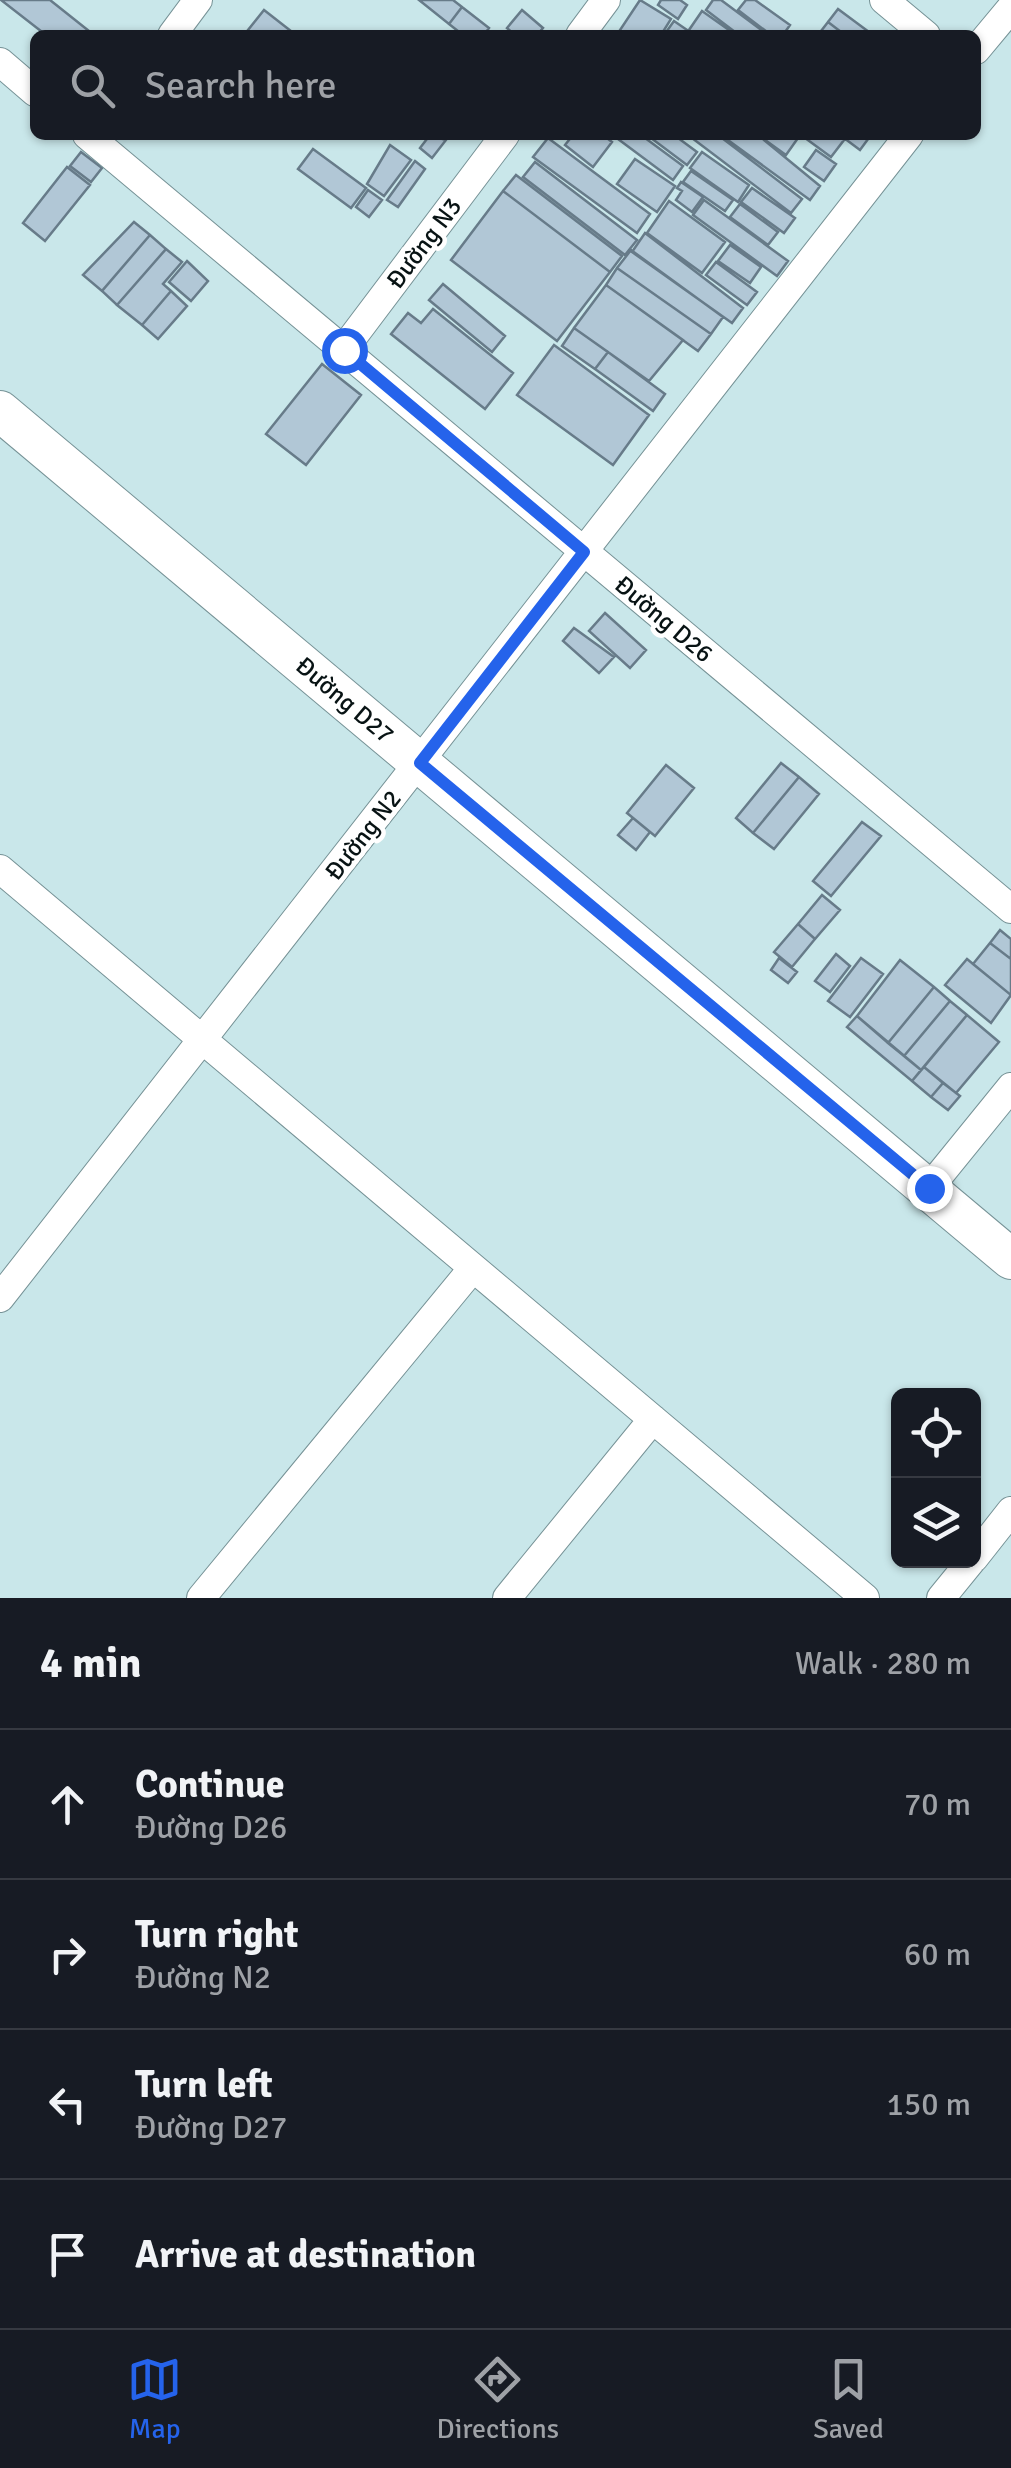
<!DOCTYPE html>
<html lang="en">
<head>
<meta charset="utf-8">
<style>
	body { margin:0; font-family:Signika,sans-serif; background:#20242c; color:#f1f3f6 }
	.controls { position:absolute; right:30px; bottom:30px; display:grid; overflow:hidden; border-radius:15px; box-shadow:0 2px 8px #0004 }
	.controls button { width:90px; height:90px; display:grid; place-items:center; padding:0; border:0; border-bottom:2px solid #363941; background:#171b24; color:#f1f3f6; font:50px sans-serif }
	.stop { position:absolute; width:30px; height:30px; margin:-22px; border:8px solid #2563eb; border-radius:50%; background:#fff }
	.stop.end { background:#2563eb; border-color:#fff; box-shadow:0 2px 10px #0008 }
	.list { margin:0; padding:0; list-style:none }
	h2 { display:flex; justify-content:space-between; align-items:center; height:130px; margin:0; padding:0 40px; font-size:42px }
	h2 small { font-size:32px; font-weight:400; color:#9ea1a6 }
	.list li { display:grid; grid-template-columns:65px 1fr auto; gap:30px; align-items:center; box-sizing:border-box; height:150px; padding:0 40px; border-top:2px solid #363941 }
	.list b { display:block; font-size:38px; white-space:nowrap }
	.list p { margin:0; font-size:32px; white-space:nowrap; color:#9ea1a6 }
	.list em { font-size:32px; font-style:normal; color:#9ea1a6 }
	.icon { flex:none; width:55px; height:55px; fill:none; stroke:currentColor; stroke-width:2; stroke-linecap:round; stroke-linejoin:round }
	.map { position:relative; flex:none; width:1011px; height:1598px; overflow:hidden }
	.search { position:absolute; background:#171b24; box-shadow:0 2px 8px #0004; left:30px; right:30px; top:30px; height:110px; display:flex; align-items:center; gap:25px; box-sizing:border-box; padding:0 35px; border-radius:15px; color:#9ea1a6; font-size:38px }
	.sheet { height:730px; background:#171b24 }
	nav { display:flex; justify-content:space-around; align-items:center; box-sizing:border-box; height:140px; border-top:2px solid #363941; background:#171b24; font-size:28px; color:#9ea1a6 }
	nav a { display:grid; justify-items:center; gap:5px }
	nav .on { color:#2563eb }
	.map>svg:first-child { display:block }
	.building { fill:#b1c7d6; stroke:#677b89; stroke-width:2.5 }
	.lines { fill:none; stroke-linecap:round; stroke-linejoin:round }
	.street-casing { stroke:#769296; stroke-width:30 }
	.secondary-casing { stroke:#769296; stroke-width:42 }
	.street { stroke:#fff; stroke-width:28 }
	.secondary { stroke:#fff; stroke-width:40 }
	.route { stroke:#2563eb; stroke-width:12 }
	.labels { text-anchor:middle; dominant-baseline:central; stroke-width:9; stroke-linejoin:round; paint-order:stroke }
	.street-label { font-size:25px; fill:#081314; stroke:#fff }
</style>
</head>
<body>
<div class="map">
<svg width="1011" height="1598" viewBox="0 0 1011 1598">
	<rect width="100%" height="100%" fill="#c9e7ea"/>
	<path class="building" d="M1 0H50L94 35H46Z
		M419 0H453L462 7 449 24Z
		M640 0 671 19 661 35 618 33Z
		M661 0H680L687 5 678 19 658 5Z
		M713 0H721L768 35H739L706 10Z
		M746 0H755L790 25 783 35H771L738 10Z
		M462 7 489 28 484 35H463L449 24Z
		M838 9 873 35H845L828 22Z
		M264 10 296 35H244Z
		M522 10 543 28 537 35H515L507 28Z
		M702 11 736 35H697L689 30Z
		M674 21 690 32 688 35H664Z
		M828 22 845 35H818Z
		M430 135 446 140 432 158 420 148Z
		M573 135H603L612 142 593 167 565 145Z
		M621 135H641L683 166 673 180 618 139Z
		M647 135H674L697 152 687 165Z
		M688 135H718L802 199 791 213Z
		M721 135H758L820 186 810 200Z
		M758 135H794L798 138 786 155Z
		M801 135H836L844 140 831 157Z
		M840 135H871L860 150Z
		M548 138 650 214 637 233 533 157Z
		M390 145 411 160 384 196 367 184Z
		M313 149 366 188 351 208 298 169Z
		M816 150 836 164 824 181 804 167Z
		M81 152 102 168 91 182 70 166Z
		M702 152 749 185 738 202 690 168Z
		M635 159 675 186 657 212 617 184Z
		M415 161 425 169 398 207 387 200Z
		M535 162 637 240 625 255 523 177Z
		M67 167 90 185 45 241 23 223Z
		M691 171 733 200 725 211 683 182Z
		M516 175 622 256 610 272 503 191Z
		M681 182 703 197 692 212 676 200 682 191 677 188Z
		M752 188 795 218 784 233 741 202Z
		M368 190 382 200 369 217 356 207Z
		M503 191 610 272 557 341 451 260Z
		M704 200 788 261 777 276 693 215Z
		M669 201 725 242 702 273 647 233Z
		M740 204 778 232 768 245 730 217Z
		M134 222 150 235 102 291 83 275Z
		M645 233 743 308 732 323 632 252Z
		M150 235 166 249 117 305 102 291Z
		M730 245 761 267 750 283 718 261Z
		M166 249 182 262 163 284 171 291 142 325 117 305Z
		M631 250 723 317 711 334 617 268Z
		M187 261 208 281 191 301 169 282Z
		M716 262 757 292 747 305 706 275Z
		M617 268 711 334 698 351 606 285Z
		M443 284 505 336 492 352 429 300Z
		M606 285 683 340 649 381 574 328Z
		M171 291 187 306 158 339 142 325Z
		M433 309 513 373 485 409 391 334 408 313 421 323Z
		M574 328 608 352 595 369 562 346Z
		M554 345 649 415 613 465 517 395Z
		M608 352 665 394 653 411 595 369Z
		M322 364 361 395 306 465 266 434Z
		M605 613 646 650 630 668 589 631Z
		M574 628 614 657 599 673 563 641Z
		M781 763 799 777 753 833 736 818Z
		M666 765 694 788 655 836 627 813Z
		M799 777 819 794 774 849 753 833Z
		M633 818 650 832 636 850 618 835Z
		M862 822 881 836 831 896 813 881Z
		M822 895 840 910 815 939 798 924Z
		M798 924 815 939 792 967 774 952Z
		M1000 930 1011 939V959L990 943Z
		M990 943 1011 959V995L973 964Z
		M836 954 850 966 830 992 815 981Z
		M779 958 797 972 788 983 771 970Z
		M861 958 883 974 850 1017 828 1001Z
		M967 959 1011 995 991 1023 945 985Z
		M900 960 934 987 888 1043 857 1016Z
		M934 987 950 1001 904 1056 888 1043Z
		M950 1001 967 1015 921 1070 904 1056Z
		M967 1015 999 1042 956 1093 924 1067Z
		M857 1016 921 1070 912 1081 847 1027Z
		M924 1067 943 1083 931 1097 912 1081Z
		M943 1083 960 1096 948 1110 931 1097Z"/>
	<g class="lines">
		<defs>
			<path id="street" d="M884 0 926 35
				M172 35 198 0
				M580 35 606 0
				M976 50 1011 8
				M0 62 35 92
				M87 135 1011 909
				M343 350 505 135
				M0 869 865 1598
				M929 1188 1011 1087
				M0 1298 909 135
				M974 1558 1011 1511
				M201 1598 473 1268
				M507 1598 653 1419
				M941 1598 972 1560"/>
			<path id="secondary" d="M0 411 1011 1259"/>
		</defs>
		<use href="#street" class="street-casing"/>
		<use href="#secondary" class="secondary-casing"/>
		<use href="#street" class="street"/>
		<use href="#secondary" class="secondary"/>
	</g>
	<g class="lines">
		<path class="route" d="M344 350 584 552 420 763 929 1188"/>
	</g>
	<g class="labels">
		<g class="street-label">
			<text transform="translate(424 243) rotate(-53)">Đường N3</text>
			<text transform="translate(664 619) rotate(40)">Đường D26</text>
			<text transform="translate(345 700) rotate(40)">Đường D27</text>
			<text transform="translate(363 835) rotate(-52)">Đường N2</text>
		</g>
	</g>
</svg>
<div class="controls">
<button><svg class="icon" aria-label="locate" viewBox="0 0 24 24"><circle cx="12" cy="12" r="6"/><path d="M12 2v4M12 18v4M2 12h4M18 12h4"/></svg></button>
<button><svg class="icon" aria-label="layers" viewBox="0 0 24 24"><path d="M12 4l9 5-9 5-9-5zM3 14l9 5 9-5"/></svg></button>
</div>
<div class="stop" style="left:344px;top:350px"></div>
<div class="stop end" style="left:929px;top:1188px"></div>
<div class="search"><svg class="icon" aria-label="search" viewBox="0 0 24 24"><circle cx="10" cy="10" r="6"/><path d="M15 15l6 6"/></svg>Search here</div>
</div>
<section class="sheet">
<h2>4 min<small>Walk · 280 m</small></h2>
<ul class="list">
<li><svg class="icon" aria-label="ahead" viewBox="0 0 24 24"><path d="M12 20V5M6 11l6-6 6 6"/></svg><div><b>Continue</b><p>Đường D26</p></div><em>70 m</em></li>
<li><svg class="icon" aria-label="right" viewBox="0 0 24 24"><path d="M7 20v-9h11M14 6l5 5-5 5"/></svg><div><b>Turn right</b><p>Đường N2</p></div><em>60 m</em></li>
<li><svg class="icon" aria-label="left" viewBox="0 0 24 24"><path d="M17 20v-9H6M10 6l-5 5 5 5"/></svg><div><b>Turn left</b><p>Đường D27</p></div><em>150 m</em></li>
<li><svg class="icon" aria-label="arrive" viewBox="0 0 24 24"><path d="M6 21V4h12l-3 4 3 4H6"/></svg><div><b>Arrive at destination</b></div></li>
</ul>
</section>
<nav>
<a class="on"><svg class="icon" aria-label="map" viewBox="0 0 24 24"><path d="M3 6l6-2 6 2 6-2v14l-6 2-6-2-6 2zM9 4v14M15 6v14"/></svg>Map</a>
<a><svg class="icon" aria-label="directions" viewBox="0 0 24 24"><path d="M12 3l9 9-9 9-9-9zM9 14v-3h6M13 9l2 2-2 2"/></svg>Directions</a>
<a><svg class="icon" aria-label="saved" viewBox="0 0 24 24"><path d="M7 4h10v16l-5-4-5 4z"/></svg>Saved</a>
</nav>
</body>
</html>
